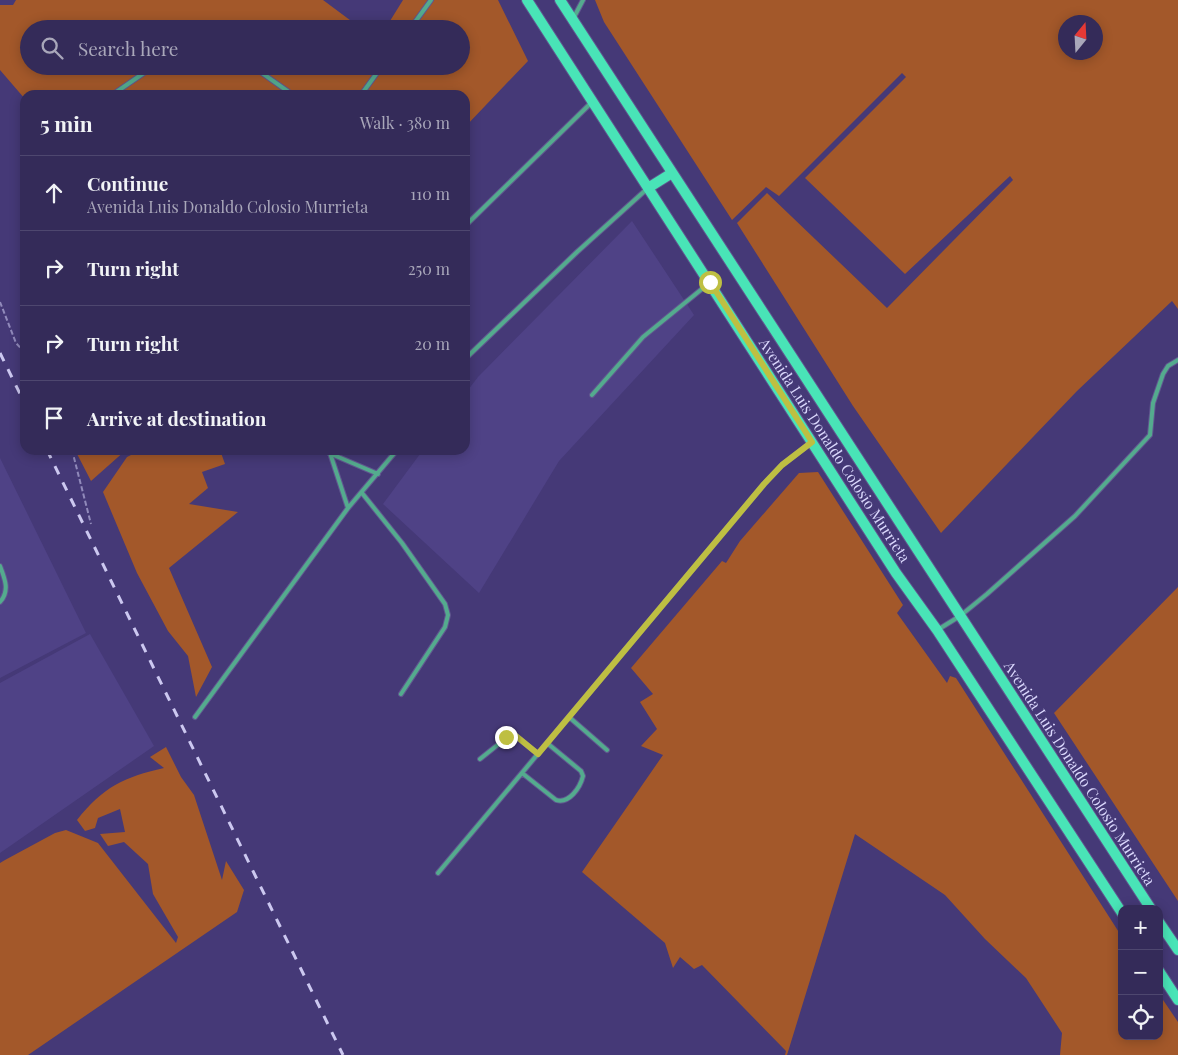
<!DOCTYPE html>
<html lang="en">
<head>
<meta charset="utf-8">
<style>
	body { margin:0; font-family:"Playfair Display",serif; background:#3c335f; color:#f1f3f6 }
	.controls { position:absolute; right:15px; bottom:15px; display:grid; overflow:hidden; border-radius:10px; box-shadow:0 2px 12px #0003 }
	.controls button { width:45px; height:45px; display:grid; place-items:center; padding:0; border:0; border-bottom:1px solid #4e476f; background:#342b59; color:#f1f3f6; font:25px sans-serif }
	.compass { position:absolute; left:1058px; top:15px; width:45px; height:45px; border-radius:50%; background:#342b59; box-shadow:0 2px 12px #0003; rotate:18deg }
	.stop { position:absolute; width:15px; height:15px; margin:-11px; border:4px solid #bebf42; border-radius:50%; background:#fff }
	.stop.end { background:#bebf42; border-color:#fff; box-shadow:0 1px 5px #0008 }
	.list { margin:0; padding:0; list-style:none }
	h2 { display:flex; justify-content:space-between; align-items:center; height:65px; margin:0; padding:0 20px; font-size:21px }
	h2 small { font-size:16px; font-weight:400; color:#a9a7ba }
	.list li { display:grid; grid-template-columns:32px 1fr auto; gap:15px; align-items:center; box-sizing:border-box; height:75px; padding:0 20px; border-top:1px solid #4e476f }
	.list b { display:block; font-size:19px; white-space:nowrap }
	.list p { margin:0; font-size:16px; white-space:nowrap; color:#a9a7ba }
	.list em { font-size:16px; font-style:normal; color:#a9a7ba }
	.icon { flex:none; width:28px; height:28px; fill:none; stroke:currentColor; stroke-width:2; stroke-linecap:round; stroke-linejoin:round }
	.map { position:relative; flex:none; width:1178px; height:1055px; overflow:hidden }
	.search { position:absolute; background:#342b59; box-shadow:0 2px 12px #0003; left:20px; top:20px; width:450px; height:55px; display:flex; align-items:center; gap:12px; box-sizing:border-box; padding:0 18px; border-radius:28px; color:#a9a7ba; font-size:19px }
	.panel { position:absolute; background:#342b59; box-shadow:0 2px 12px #0003; left:20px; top:90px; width:450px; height:365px; border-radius:15px }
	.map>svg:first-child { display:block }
	.built { fill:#4f4286 }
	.green { fill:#a3582a; fill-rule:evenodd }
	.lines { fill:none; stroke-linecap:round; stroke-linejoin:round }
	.lane-casing { stroke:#60568f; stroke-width:6 }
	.secondary-casing { stroke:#60568f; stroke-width:12 }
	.path { stroke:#918abb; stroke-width:2; stroke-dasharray:5 2.5; stroke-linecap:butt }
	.lane { stroke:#54ab8e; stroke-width:4 }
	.secondary { stroke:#49e4b7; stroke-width:10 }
	.rail { stroke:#ccc8f0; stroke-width:3; stroke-dasharray:9 9; stroke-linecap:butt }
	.route { stroke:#bebf42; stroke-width:6 }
	.labels { text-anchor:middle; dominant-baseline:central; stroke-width:5; stroke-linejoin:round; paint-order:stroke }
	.street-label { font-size:15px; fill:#dbd8fd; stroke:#453977 }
</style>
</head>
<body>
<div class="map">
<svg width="1178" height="1055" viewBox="0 0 1178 1055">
	<rect width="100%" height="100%" fill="#453977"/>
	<path class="built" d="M632 221 694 315 559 461 479 593 383 504 423 450H465V394L478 377Z
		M0 458 86 633 0 678Z
		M90 634 154 746 0 853V683Z"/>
	<path class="green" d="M16 0H323L362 29H29V66H358L378 68 380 66H461V29H405V24L402 29H385L403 0H498L528 61 465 127V95H25V99L0 70V5H13Z
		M595 0H1178V309L1172 301 1077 391 941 533 853 406 737 223 767 193 887 308 1013 180 1010 176 905 274 805 178 906 77 902 73 779 196 766 187 732 220 604 22ZM1066 22H1096V52H1066Z
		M75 450H126L91 481Z
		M141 450H220L225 464 202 472 208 488 189 504 238 512 169 568 212 667 196 697 188 656 168 631 137 573 103 492 127 457Z
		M818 472 903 605 897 613 947 683 950 676 956 678 1122 937V1036H1159V994L1178 1022V1055H1060L1062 1033 1026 978 985 939 945 895 855 834 787 1055H785L786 1051 702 965 694 969 680 957 673 968 665 943 582 872 663 755 641 746 657 729 640 702 653 694 631 668 722 561 726 563 740 541 799 473Z
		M1178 587V901L1054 713Z
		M166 747 181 777 194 795 222 880 226 861 244 890 237 912 28 1055H0V863L5 860 55 833 66 830 98 843 176 943 178 937 153 894 148 864 124 842 108 846 100 834 125 832 120 809 98 818 95 828 85 831 77 820C103 787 124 777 164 768L150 757Z"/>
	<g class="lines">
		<defs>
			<path id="lane" d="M573 19 583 0
				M410 29 431 0
				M252 66 293 95
				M112 95 154 66
				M361 95 382 66
				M465 226 591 103
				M465 359 577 252 648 188
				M592 395 643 337 708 284
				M329 450 348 508 397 450
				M329 453 378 474
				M362 493 402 543 445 604 448 615 445 627 401 694
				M0 566C5 579 10 591 0 602
				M939 629 960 616 987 594 1075 516 1150 435 1153 403 1163 374 1168 366 1178 360
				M195 717 348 508
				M569 717 607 750
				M480 759 510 735 516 736 538 754
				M522 773 556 800C569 804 580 788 583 776L581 771 547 743
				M438 873 765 483 782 465 812 442"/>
			<path id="secondary" d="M527 0 896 573 937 630 1122 913
				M560 0 1151 909
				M648 188 672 173
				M1159 922 1178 950
				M1159 971 1178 1000"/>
		</defs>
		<use href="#lane" class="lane-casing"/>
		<use href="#secondary" class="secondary-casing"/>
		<path class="path" d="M0 302 16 343 25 353
			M72 450 91 524"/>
		<use href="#lane" class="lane"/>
		<use href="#secondary" class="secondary"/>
		<path class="rail" d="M0 353 25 404
			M47 450 343 1055"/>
	</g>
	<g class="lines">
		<path class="route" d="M506 737 516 736 538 754 764 484 782 465 812 442 710 282"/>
	</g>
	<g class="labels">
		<g class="street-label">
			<text transform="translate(835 450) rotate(57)">Avenida Luis Donaldo Colosio Murrieta</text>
			<text transform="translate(1080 773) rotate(57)">Avenida Luis Donaldo Colosio Murrieta</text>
		</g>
	</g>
</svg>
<div class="controls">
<button>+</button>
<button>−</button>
<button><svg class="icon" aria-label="locate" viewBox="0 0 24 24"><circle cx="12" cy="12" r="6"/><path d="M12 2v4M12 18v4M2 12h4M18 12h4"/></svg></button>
</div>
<svg class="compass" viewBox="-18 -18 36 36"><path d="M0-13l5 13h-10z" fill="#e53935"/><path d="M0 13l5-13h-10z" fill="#a9a7ba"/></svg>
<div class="stop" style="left:710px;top:282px"></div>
<div class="stop end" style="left:506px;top:737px"></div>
<div class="search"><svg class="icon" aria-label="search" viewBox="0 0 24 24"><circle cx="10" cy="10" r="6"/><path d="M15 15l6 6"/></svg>Search here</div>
<section class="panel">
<h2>5 min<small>Walk · 380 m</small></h2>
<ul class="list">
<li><svg class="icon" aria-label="ahead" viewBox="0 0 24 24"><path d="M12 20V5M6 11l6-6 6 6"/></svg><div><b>Continue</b><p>Avenida Luis Donaldo Colosio Murrieta</p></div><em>110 m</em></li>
<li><svg class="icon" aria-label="right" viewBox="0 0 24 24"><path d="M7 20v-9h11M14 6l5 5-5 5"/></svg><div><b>Turn right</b></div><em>250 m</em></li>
<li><svg class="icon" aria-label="right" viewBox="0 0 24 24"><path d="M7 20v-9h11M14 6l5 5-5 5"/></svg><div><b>Turn right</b></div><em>20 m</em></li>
<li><svg class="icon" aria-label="arrive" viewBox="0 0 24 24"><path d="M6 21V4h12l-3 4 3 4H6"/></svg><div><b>Arrive at destination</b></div></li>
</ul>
</section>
</div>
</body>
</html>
